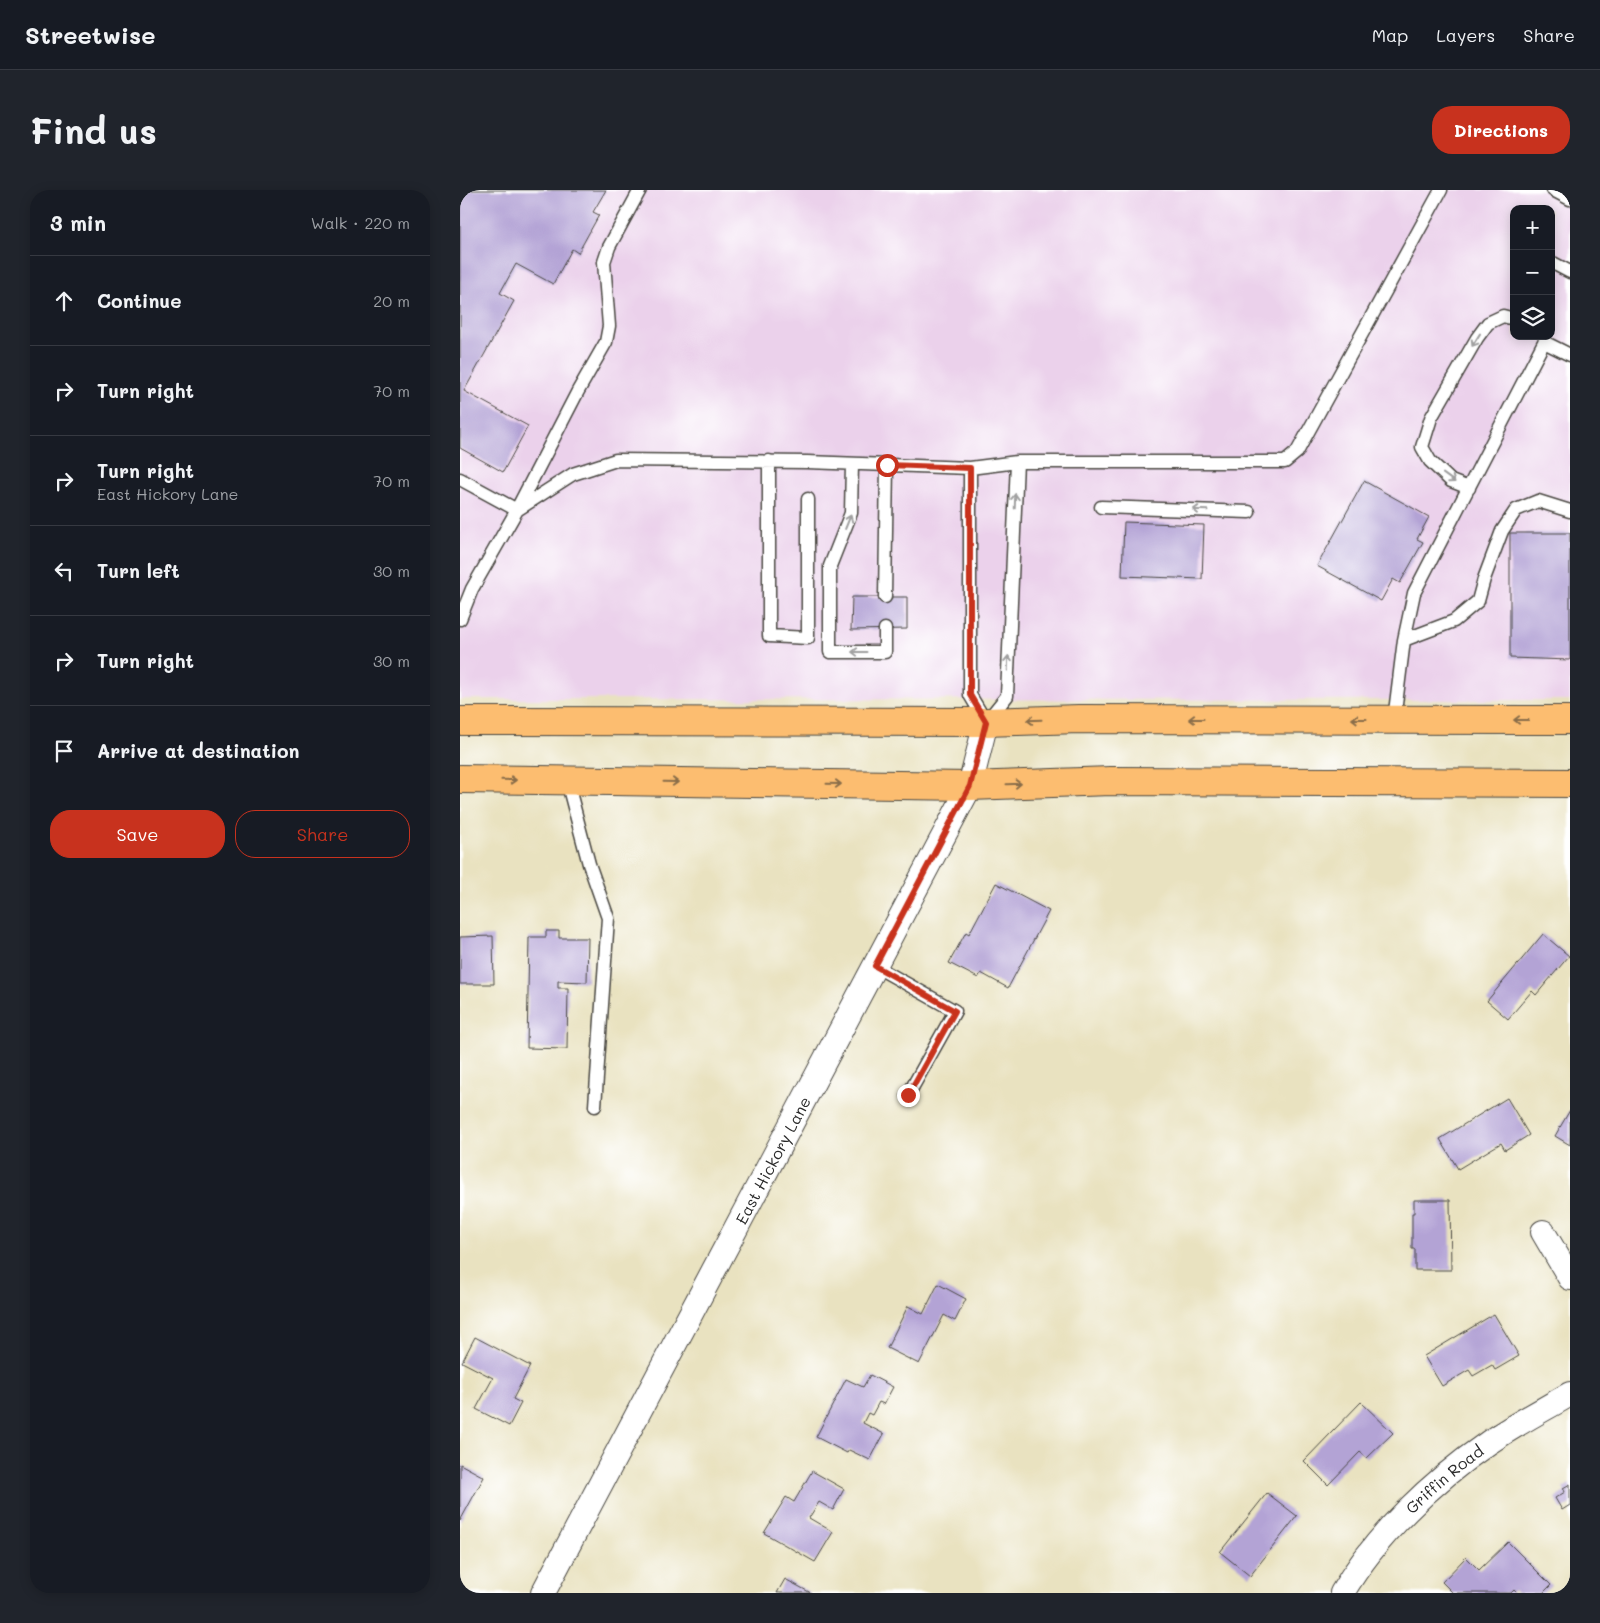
<!DOCTYPE html>
<html lang="en">
<head>
<meta charset="utf-8">
<style>
	body { margin:0; font-family:Mali,sans-serif; background:#20242c; color:#f1f3f6 }
	.controls { position:absolute; right:15px; top:15px; display:grid; overflow:hidden; border-radius:10px; box-shadow:0 2px 12px #0003 }
	.controls button { width:45px; height:45px; display:grid; place-items:center; padding:0; border:0; border-bottom:1px solid #363941; background:#171b24; color:#f1f3f6; font:25px sans-serif }
	.stop { position:absolute; width:15px; height:15px; margin:-11px; border:4px solid #c8321e; border-radius:50%; background:#fff }
	.stop.end { background:#c8321e; border-color:#fff; box-shadow:0 1px 5px #0008 }
	.list { margin:0; padding:0; list-style:none }
	h2 { display:flex; justify-content:space-between; align-items:center; height:65px; margin:0; padding:0 20px; font-size:21px }
	h2 small { font-size:16px; font-weight:400; color:#9ea1a6 }
	.list li { display:grid; grid-template-columns:32px 1fr auto; gap:15px; align-items:center; box-sizing:border-box; height:90px; padding:0 20px; border-top:1px solid #363941 }
	.list b { display:block; font-size:19px; white-space:nowrap }
	.list p { margin:0; font-size:16px; white-space:nowrap; color:#9ea1a6 }
	.list em { font-size:16px; font-style:normal; color:#9ea1a6 }
	.actions { display:flex; gap:10px; padding:15px 20px }
	.actions a { flex:1; padding:11px 0; border:1px solid #c8321e; border-radius:20px; text-align:center; font-size:18px; color:#c8321e }
	.actions .main { background:#c8321e; color:#fff }
	.icon { flex:none; width:28px; height:28px; fill:none; stroke:currentColor; stroke-width:2; stroke-linecap:round; stroke-linejoin:round }
	.map { position:relative; flex:none; width:1110px; height:1403px; overflow:hidden; border-radius:20px }
	header { display:flex; align-items:center; gap:30px; box-sizing:border-box; height:70px; padding:0 25px; background:#171b24; border-bottom:1px solid #363941 }
	header strong { font-size:24px }
	nav { display:flex; gap:28px; margin-inline-start:auto; font-size:18px }
	.intro { display:flex; align-items:center; justify-content:space-between; box-sizing:border-box; height:120px; padding:0 30px }
	h1 { margin:0; font-size:35px }
	.button { padding:12px 22px; border-radius:20px; background:#c8321e; color:#fff; font-size:18px; font-weight:700 }
	main { display:flex; gap:30px; padding:0 30px }
	aside { flex:1; background:#171b24; border-radius:20px; box-shadow:0 2px 12px #0003 }
	.map>svg:first-child { display:block }
	.built { fill:#ebd1eb; fill-rule:evenodd }
	.building { fill:#b3a3d5 }
	.lines { fill:none; stroke-linecap:round; stroke-linejoin:round }
	.service-casing { stroke:#484641; stroke-width:15 }
	.minor-casing { stroke:#484641; stroke-width:26 }
	.primary-casing { stroke:#484641; stroke-width:30 }
	.service { stroke:#fff; stroke-width:12 }
	.minor { stroke:#fff; stroke-width:24 }
	.primary { stroke:#fcbd6f; stroke-width:28 }
	.oneway { stroke:#a0a0a0 }
	.oneway2 { stroke:#896d4a }
	.route { stroke:#c8321e; stroke-width:6 }
	.labels { text-anchor:middle; dominant-baseline:central; stroke-width:5; stroke-linejoin:round; paint-order:stroke }
	.street-label { font-size:16px; fill:#2b2b2b; stroke:#fff }
</style>
</head>
<body>
<header>
<strong>Streetwise</strong>
<nav><a>Map</a><a>Layers</a><a>Share</a></nav>
</header>
<div class="intro"><h1>Find us</h1><a class="button">Directions</a></div>
<main>
<aside>
<h2>3 min<small>Walk · 220 m</small></h2>
<ul class="list">
<li><svg class="icon" aria-label="ahead" viewBox="0 0 24 24"><path d="M12 20V5M6 11l6-6 6 6"/></svg><div><b>Continue</b></div><em>20 m</em></li>
<li><svg class="icon" aria-label="right" viewBox="0 0 24 24"><path d="M7 20v-9h11M14 6l5 5-5 5"/></svg><div><b>Turn right</b></div><em>70 m</em></li>
<li><svg class="icon" aria-label="right" viewBox="0 0 24 24"><path d="M7 20v-9h11M14 6l5 5-5 5"/></svg><div><b>Turn right</b><p>East Hickory Lane</p></div><em>70 m</em></li>
<li><svg class="icon" aria-label="left" viewBox="0 0 24 24"><path d="M17 20v-9H6M10 6l-5 5 5 5"/></svg><div><b>Turn left</b></div><em>30 m</em></li>
<li><svg class="icon" aria-label="right" viewBox="0 0 24 24"><path d="M7 20v-9h11M14 6l5 5-5 5"/></svg><div><b>Turn right</b></div><em>30 m</em></li>
<li><svg class="icon" aria-label="arrive" viewBox="0 0 24 24"><path d="M6 21V4h12l-3 4 3 4H6"/></svg><div><b>Arrive at destination</b></div></li>
</ul>
<div class="actions"><a class="main">Save</a><a>Share</a></div>
</aside>
<div class="map">
<svg width="1110" height="1403" viewBox="0 0 1110 1403">
	<rect width="100%" height="100%" fill="#fff"/>
	<filter id="ink" filterUnits="userSpaceOnUse"><feTurbulence type="fractalNoise" baseFrequency=".02" numOctaves="2"/><feDisplacementMap in="SourceGraphic" scale="10" xChannelSelector="R" yChannelSelector="G"/><feConvolveMatrix kernelMatrix="1 2 1 2 8 2 1 2 1" color-interpolation-filters="sRGB"/></filter>
	<filter id="wash" filterUnits="userSpaceOnUse"><feTurbulence type="fractalNoise" baseFrequency=".0096" numOctaves="4" result="noise"/><feDisplacementMap in="SourceGraphic" scale="20" xChannelSelector="R" yChannelSelector="G"/><feGaussianBlur stdDeviation="1.12" result="paint"/><feColorMatrix in="noise" values="0 0 0 0 0 0 0 0 0 0 0 0 0 0 0 0 0 1.4 0 .05"/><feComposite in="paint" operator="in"/></filter>
	<g filter="url(#wash)">
		<rect width="100%" height="100%" fill="#e9e2c0"/>
		<path class="built" d="M0 0H1110V510L0 509ZM1054 19H1091V146H1054Z"/>
		<g id="blocks">
			<path class="building" d="M0 0H146L133 22 139 25 129 43 118 63 112 59 93 94 56 74 40 103 54 111 4 201 68 236 43 282 0 258Z
				M904 291 969 327 957 349 963 352 940 393 933 389 921 411 857 376Z
				M664 332 744 335 742 389 662 386Z
				M1050 343H1110V470L1050 468Z
				M392 407H447V439L391 440Z
				M536 693 589 721 548 798 521 783 518 788 489 773 506 742 509 744Z
				M86 741H99V748H128L127 792 98 791V798H108L107 859 67 858 69 747H86Z
				M1083 744 1109 766 1076 805 1072 801 1048 829 1027 811Z
				M33 746 34 794H0V747Z
				M1047 908 1069 945 1045 960 1041 953 998 979 980 949Z
				M1110 920V955L1095 946Z
				M954 1010H990L991 1080H955V1059H952V1023H954Z
				M478 1094 506 1109 495 1131 484 1125 459 1174 427 1158 448 1116 463 1124Z
				M1034 1124 1059 1166 1035 1180 1032 1175 1013 1186 1009 1180 982 1196 964 1166Z
				M15 1147 70 1176 53 1209 61 1213 49 1236 16 1219 33 1188 2 1172Z
				M410 1185 433 1197 424 1214 419 1212 412 1225 408 1223 403 1233 424 1244 410 1270 389 1260 387 1263 356 1247 386 1189 403 1197Z
				M901 1212 933 1243 907 1268 900 1262 868 1295 844 1271Z
				M0 1274 24 1287 0 1331Z
				M352 1281 384 1299 373 1320 359 1312 349 1328 373 1342 355 1372 304 1343 326 1307 334 1312Z
				M1110 1294V1315L1102 1320 1095 1308 1105 1302 1103 1298Z
				M807 1303 837 1326 790 1386 760 1362Z
				M1048 1352 1091 1395 1083 1403H1057L1054 1400 1051 1403H993L982 1392 1006 1367 1019 1380Z
				M325 1389 351 1403H317Z"/>
		</g>
	</g>
	<g filter="url(#ink)">
		<use href="#blocks" fill-opacity="0" stroke="#484641" stroke-width="1"/>
		<g class="lines">
			<defs>
				<path id="service" d="M1093 0 1110 9
					M1091 72 1110 82
					M309 271V446L348 448V309
					M392 274 391 323 370 376V462H425V439
					M510 278V505L526 532 547 506 557 272
					M0 289 57 320 12 399 0 429
					M1009 298 991 291 970 271 962 257 971 228 1017 148 1028 133 1043 126 1054 129
					M58 317 118 201 146 152 149 136 144 72 149 57 180 0
					M641 317 789 322
					M57 320 113 284 156 270 347 272 510 278 557 272H825L837 262 981 0
					M425 407 427 275
					M944 450 994 431 1018 411 1024 389 1042 341 1056 320 1078 311 1110 321
					M934 530 944 450 954 403 1084 152 1110 165
					M107 591 129 674 148 728 135 916
					M415 776 495 821 448 905"/>
				<g id="minor">
					<path d="M1083 1042 1110 1088"/>
					<path id="s1" d="M83 1403 510 596 526 532"/>
					<path id="s2" d="M882 1403C916 1345 973 1291 1028 1253 1054 1235 1083 1220 1110 1204"/>
				</g>
				<path id="primary" d="M0 531 526 532 619 529 1110 530
					M0 589 510 596 651 591 1110 593"/>
			</defs>
			<use href="#service" class="service-casing"/>
			<use href="#minor" class="minor-casing"/>
			<use href="#primary" class="primary-casing"/>
			<use href="#service" class="service"/>
			<use href="#minor" class="minor"/>
			<use href="#primary" class="primary"/>
		</g>
		<defs><path id="oneway-shaft" d="M-6 0H5M1.5-3L5.5 0L1.5 3" fill="none" stroke-width="1.6" stroke-linecap="round" stroke-linejoin="round" transform="scale(1.25)"/></defs>
		<g class="oneway">
			<use href="#oneway-shaft" transform="translate(1016 150) rotate(122)"/>
			<use href="#oneway-shaft" transform="translate(989 288) rotate(36)"/>
			<use href="#oneway-shaft" transform="translate(555 311) rotate(-88)"/>
			<use href="#oneway-shaft" transform="translate(740 320) rotate(-178)"/>
			<use href="#oneway-shaft" transform="translate(388 332) rotate(-68)"/>
			<use href="#oneway-shaft" transform="translate(399 462) rotate(-180)"/>
			<use href="#oneway-shaft" transform="translate(548 473) rotate(-88)"/>
		</g>
		<g class="oneway2">
			<use href="#oneway-shaft" transform="translate(736 529) rotate(-180)"/>
			<use href="#oneway-shaft" transform="translate(899 529) rotate(-180)"/>
			<use href="#oneway-shaft" transform="translate(574 530) rotate(178)"/>
			<use href="#oneway-shaft" transform="translate(1061 530) rotate(-180)"/>
			<use href="#oneway-shaft" transform="translate(49 590) rotate(1)"/>
			<use href="#oneway-shaft" transform="translate(211 592) rotate(1)"/>
			<use href="#oneway-shaft" transform="translate(374 594) rotate(1)"/>
			<use href="#oneway-shaft" transform="translate(554 594) rotate(-2)"/>
		</g>
	</g>
	<g class="lines" filter="url(#ink)">
		<path class="route" d="M427 275 510 278V505L526 532 510 596 415 776 495 821 448 905"/>
	</g>
	<g class="labels">
		<g class="street-label">
			<text stroke="none"><textPath href="#s1" startOffset="490">East Hickory Lane</textPath></text>
			<text stroke="none"><textPath href="#s2" startOffset="154">Griffin Road</textPath></text>
		</g>
	</g>
</svg>
<div class="controls">
<button>+</button>
<button>−</button>
<button><svg class="icon" aria-label="layers" viewBox="0 0 24 24"><path d="M12 4l9 5-9 5-9-5zM3 14l9 5 9-5"/></svg></button>
</div>
<div class="stop" style="left:427px;top:275px"></div>
<div class="stop end" style="left:448px;top:905px"></div>
</div>
</main>
</body>
</html>
